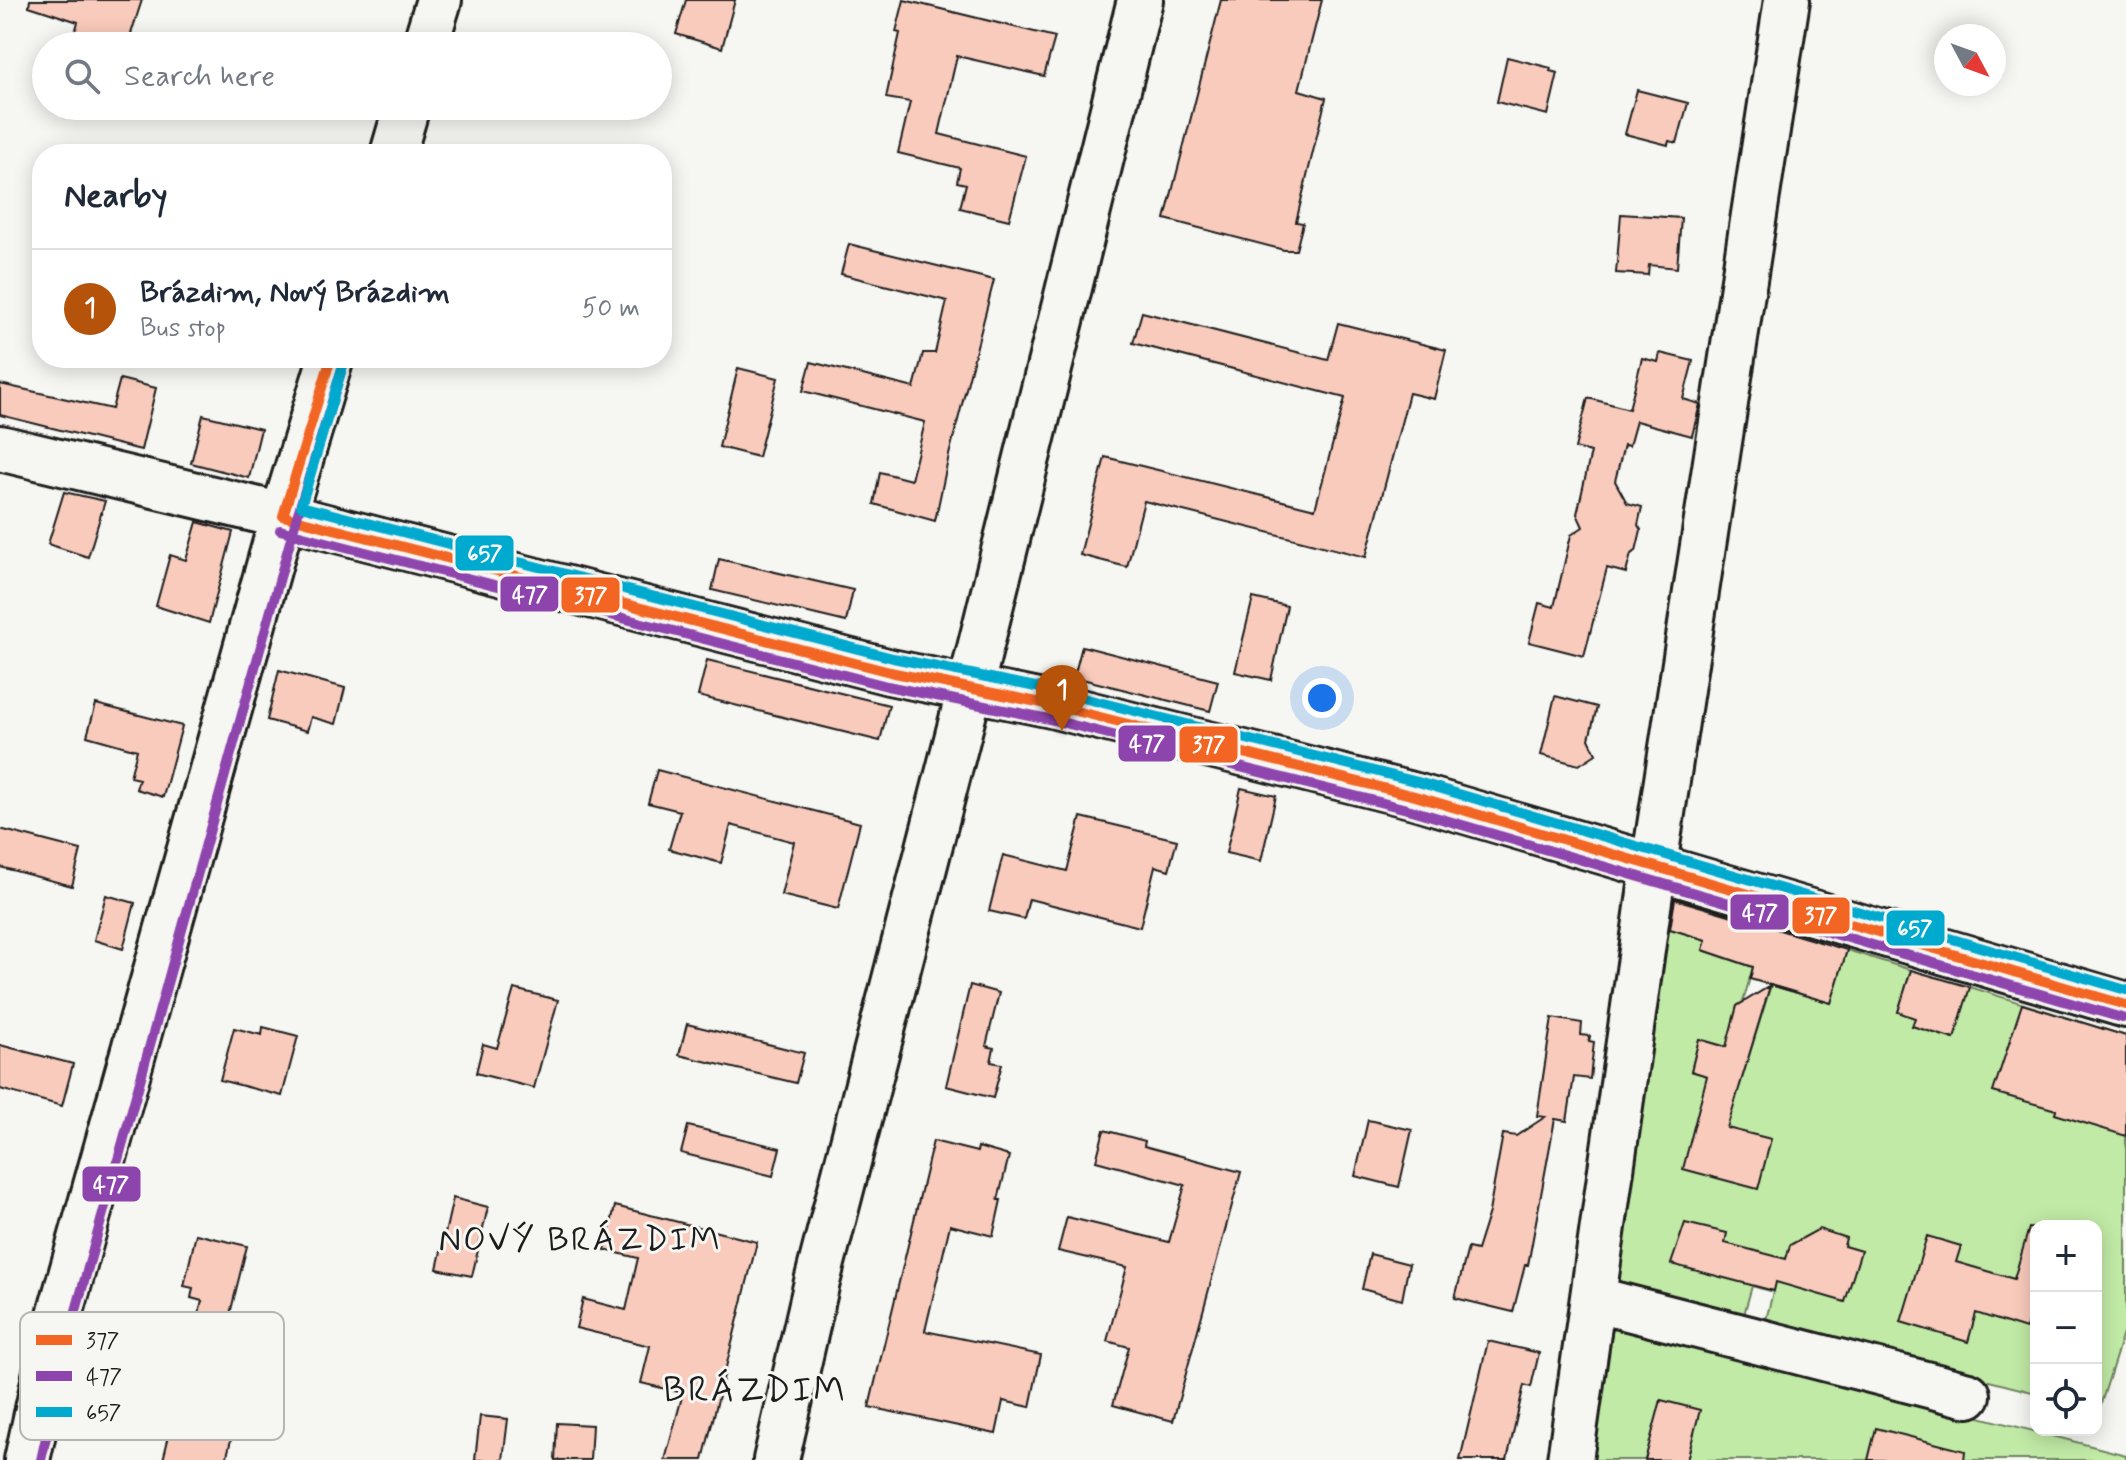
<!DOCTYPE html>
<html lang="en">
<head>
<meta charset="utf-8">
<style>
	body { margin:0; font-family:Mynerve,sans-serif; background:#f6f6f7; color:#1f2937 }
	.controls { position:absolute; right:24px; bottom:24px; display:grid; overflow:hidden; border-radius:16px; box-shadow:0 4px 20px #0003 }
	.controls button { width:72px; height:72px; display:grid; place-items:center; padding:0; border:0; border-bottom:2px solid #e0e1e3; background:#fff; color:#1f2937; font:40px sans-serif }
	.compass { position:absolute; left:1934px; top:24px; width:72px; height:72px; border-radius:50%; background:#fff; box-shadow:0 4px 20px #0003; rotate:131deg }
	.you { position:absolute; left:1322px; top:698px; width:28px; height:28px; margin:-20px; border:6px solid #fff; border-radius:50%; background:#1a73e8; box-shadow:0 0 0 12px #1a73e833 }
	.badge { display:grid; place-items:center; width:52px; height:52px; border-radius:50%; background:#b45309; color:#fff; font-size:26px; font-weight:700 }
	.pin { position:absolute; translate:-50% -66px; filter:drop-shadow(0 2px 4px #0008) }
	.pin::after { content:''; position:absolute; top:42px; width:28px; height:24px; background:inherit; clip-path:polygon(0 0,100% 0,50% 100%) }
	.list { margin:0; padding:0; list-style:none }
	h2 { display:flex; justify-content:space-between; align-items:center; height:104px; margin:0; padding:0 32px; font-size:34px }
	h2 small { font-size:26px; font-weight:400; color:#747a83 }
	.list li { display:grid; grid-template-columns:52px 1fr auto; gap:24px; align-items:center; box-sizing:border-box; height:120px; padding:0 32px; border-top:2px solid #e0e1e3 }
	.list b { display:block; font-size:30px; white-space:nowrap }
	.list p { margin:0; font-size:26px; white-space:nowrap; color:#747a83 }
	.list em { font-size:26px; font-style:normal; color:#747a83 }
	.icon { flex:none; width:44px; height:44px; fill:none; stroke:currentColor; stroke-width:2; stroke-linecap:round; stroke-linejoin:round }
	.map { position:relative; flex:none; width:2126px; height:1460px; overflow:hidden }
	.search { position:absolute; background:#fff; box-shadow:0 4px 20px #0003; left:32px; top:32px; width:640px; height:88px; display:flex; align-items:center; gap:20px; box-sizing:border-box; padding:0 28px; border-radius:44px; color:#747a83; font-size:30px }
	.panel { position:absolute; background:#fff; box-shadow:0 4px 20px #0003; left:32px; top:144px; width:640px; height:224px; border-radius:32px }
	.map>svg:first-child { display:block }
	.green { fill:#c1eaa6; stroke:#6e8361; stroke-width:2 }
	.building { fill:#f9cbbc; stroke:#1c1c1c; stroke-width:2 }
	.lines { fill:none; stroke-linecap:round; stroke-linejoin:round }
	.minor-casing { stroke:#1c1c1c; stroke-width:50 }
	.minor { stroke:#f6f6f2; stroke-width:44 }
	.bus-1-casing { stroke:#f6f6f2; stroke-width:16 }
	.bus-2-casing { stroke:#f6f6f2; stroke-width:16 }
	.bus-3-casing { stroke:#f6f6f2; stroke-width:16 }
	.bus-1 { stroke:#f26522; stroke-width:10 }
	.bus-2 { stroke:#8e44ad; stroke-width:10 }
	.bus-3 { stroke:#00a9ce; stroke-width:10 }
	.labels { text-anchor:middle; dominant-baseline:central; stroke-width:6; stroke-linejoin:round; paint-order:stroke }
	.neighbourhood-label { font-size:34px; letter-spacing:2px; fill:#1c1c1c; stroke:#f6f6f2 }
	.quarter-label { font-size:36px; letter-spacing:2px; fill:#1c1c1c; stroke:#f6f6f2 }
	.key { fill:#f6f6f2; stroke:#b5b5b2; stroke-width:2 }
	.key-label { font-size:22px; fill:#1c1c1c }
	.line-badge { stroke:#f6f6f2; stroke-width:3 }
	.badge-label { font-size:22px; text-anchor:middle; font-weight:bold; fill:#fff }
</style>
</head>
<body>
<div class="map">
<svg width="2126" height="1460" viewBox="0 0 2126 1460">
	<rect width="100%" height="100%" fill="#f6f6f2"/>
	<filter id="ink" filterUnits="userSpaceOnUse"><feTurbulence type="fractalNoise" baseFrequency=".0125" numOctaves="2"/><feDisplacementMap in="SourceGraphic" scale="16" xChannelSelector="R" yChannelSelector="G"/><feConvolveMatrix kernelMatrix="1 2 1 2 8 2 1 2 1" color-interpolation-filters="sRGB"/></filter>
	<g filter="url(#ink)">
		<path class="green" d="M1664 927 1706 940 1703 950 1753 967 1743 1002 1737 1006 1732 1025 1735 1034 1731 1048 1699 1039 1691 1071 1740 1085 1771 985 1831 1003 1847 950 1911 970 1898 1012 1915 1018 1913 1026 1953 1039 1970 987 2126 1036V1324L2099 1410 2096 1409V1226H2036V1393L1765 1324 1773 1292 1752 1286 1743 1318 1611 1286Z
			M1610 1321 2126 1455V1460H1590Z"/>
		<path class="building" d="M30 0H142L127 46H71L78 22 29 6Z
			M686 0H735L722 48 676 34Z
			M904 0 1055 37 1044 76 957 56 939 134 1026 156 1009 220 960 208 966 184 957 182 960 168 898 153 910 102 886 98 900 33 896 32Z
			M1221 0H1322L1299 90 1326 98 1296 222 1303 223 1296 250H1284L1165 219Z
			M1507 57 1551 68 1550 71 1558 73 1548 115 1497 102Z
			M1637 90 1688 103 1677 143 1669 141 1668 145 1625 134Z
			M1621 214 1681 218 1677 268 1649 265 1648 275 1616 273Z
			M849 244 994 280 949 455 935 521 874 504 880 472 911 480 925 422 803 391 811 362 914 388 923 353H935L947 301 841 274Z
			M1142 312 1328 360 1338 323 1446 350 1434 399 1409 393 1366 557 1144 501 1127 567 1080 555 1105 457 1315 509 1345 398 1133 343Z
			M1660 353 1693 361 1683 399 1700 404 1692 436 1636 421 1629 446 1624 445 1615 481 1627 503 1642 507 1638 525 1641 530 1636 551 1631 554 1626 573 1607 568 1584 656 1529 642 1539 603 1554 607 1571 535 1583 527 1577 514 1591 452 1575 448 1588 398 1629 409 1642 358 1658 362Z
			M738 368 778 378 758 457 719 447Z
			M120 379 156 388 141 450 0 415V384L112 409Z
			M203 415 261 429 249 478 191 463Z
			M64 492 105 501 88 557 48 544Z
			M197 522 233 532 209 623 156 606 170 555 186 560Z
			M719 559 853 590 846 622 712 590Z
			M1253 598 1287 606 1271 680 1235 672Z
			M1082 646 1218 681 1210 711 1074 677Z
			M707 660 889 705 880 741 698 696Z
			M279 670 345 688 336 724 311 717 307 731 267 720Z
			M1555 696 1597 707 1589 739 1596 754 1579 765 1541 755Z
			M96 704 182 726 163 797 136 789 139 779 130 777 137 750 87 736Z
			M657 770 860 823 838 909 781 895 794 842 731 825 721 863 669 849 680 811 648 803Z
			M1241 788 1276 796 1261 861 1226 853Z
			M1081 817 1177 840 1169 870 1155 866 1140 927 1029 899 1024 919 989 911 1003 855 1067 871Z
			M0 829 81 850 72 886 0 867Z
			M106 895 135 903 123 949 94 940Z
			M1675 899 1847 950 1831 1003 1750 979 1753 967 1703 950 1706 940 1670 929Z
			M1911 970 1970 987 1954 1039 1912 1026 1915 1018 1898 1012Z
			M970 985 999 993 986 1046 994 1048 991 1062 1002 1064 993 1098 946 1086Z
			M1770 986 1727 1128 1771 1139 1758 1189 1683 1169 1707 1076 1691 1071 1699 1039 1726 1047 1737 1006Z
			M514 989 558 1000 534 1088 476 1073 483 1044 497 1048Z
			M2022 1004 2126 1036V1136L2055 1114 2056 1110 1993 1092Z
			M1552 1018 1582 1023 1581 1035 1590 1036 1589 1041 1594 1042 1590 1079 1574 1077 1567 1121 1555 1119 1528 1265H1525L1513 1312 1455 1298 1468 1248 1477 1250 1489 1212 1503 1134 1516 1136 1545 1117 1537 1116Z
			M687 1024 804 1053 796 1083 679 1055Z
			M263 1027 298 1036 282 1096 220 1080 234 1028 262 1035Z
			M0 1045 73 1064 62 1106 0 1089Z
			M1368 1120 1412 1130 1399 1187 1355 1176Z
			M688 1126 780 1148 773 1176 681 1153Z
			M1104 1130 1145 1141 1144 1146 1241 1172 1173 1421 1113 1405 1129 1347 1107 1341 1127 1267 1058 1251 1067 1217 1169 1242 1185 1185 1096 1161Z
			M933 1141 977 1152 978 1147 1009 1156 998 1200H1001L993 1236 950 1225 925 1331 1041 1355 1030 1407 1003 1401 996 1434 869 1407Z
			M453 1198 488 1207 472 1276 437 1269Z
			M615 1206 757 1242 703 1460H665L683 1393 641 1383 650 1346 576 1328 583 1299 626 1310 638 1258 605 1250Z
			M1685 1223 1727 1233 1725 1243 1786 1259 1790 1245 1819 1229 1846 1238 1844 1246 1861 1251 1845 1302 1776 1282 1774 1291 1671 1264Z
			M2029 1228 2036 1229V1295L2026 1329 1976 1313 1968 1342 1901 1322 1927 1236 1961 1246 1956 1262 2014 1279Z
			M196 1234 247 1246 226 1330 256 1338 226 1460H163L202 1301 191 1298 193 1288 184 1286Z
			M1370 1254 1409 1264 1402 1300 1362 1289Z
			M1488 1341 1539 1353 1531 1387 1524 1385 1507 1460H1460Z
			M1661 1400 1700 1410 1687 1460H1645Z
			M480 1416 508 1419 503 1460H475Z
			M557 1423 592 1425 590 1460H555Z
			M1876 1428 1965 1451 1964 1460H1868Z"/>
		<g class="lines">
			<defs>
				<path id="minor" d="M425 46 439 0
					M393 154 407 106
					M0 448 283 516 890 672 1052 705 1415 796 2126 1005
					M1593 1299 1968 1395
					M27 1460 53 1340 283 516 331 358
					M776 1460 817 1282 970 689 1140 0
					M1570 1460 1654 865 1787 0"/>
			</defs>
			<use href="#minor" class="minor-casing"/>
			<use href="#minor" class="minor"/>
			<defs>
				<path id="bus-1" d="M283 516 890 672 1052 705 1415 796 2126 1005
					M283 516 331 358"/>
				<path id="bus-2" d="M280 530 887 686 1049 719 1411 810 2122 1018
					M41 1460 67 1343 296 520 344 362"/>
				<path id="bus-3" d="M344 362 301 506 893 658 1055 691 1418 782 2126 990"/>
			</defs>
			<use href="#bus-1" class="bus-1-casing"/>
			<use href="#bus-2" class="bus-2-casing"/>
			<use href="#bus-3" class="bus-3-casing"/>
			<use href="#bus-1" class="bus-1"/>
			<use href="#bus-2" class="bus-2"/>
			<use href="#bus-3" class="bus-3"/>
		</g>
	</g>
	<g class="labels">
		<g class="neighbourhood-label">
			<text x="580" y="1240">NOVÝ BRÁZDIM</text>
		</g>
		<g class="quarter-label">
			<text x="755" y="1391">BRÁZDIM</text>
		</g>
	</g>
	<rect x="20" y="1312" width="264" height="128" rx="12" class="key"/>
	<rect x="36" y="1335" width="36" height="10" fill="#f26522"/>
	<rect x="36" y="1371" width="36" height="10" fill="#8e44ad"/>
	<rect x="36" y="1407" width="36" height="10" fill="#00a9ce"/>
	<g class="key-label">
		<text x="86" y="1348">377</text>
		<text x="86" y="1384">477</text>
		<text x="86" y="1420">657</text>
	</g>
	<g class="line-badge">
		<rect x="454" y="534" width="61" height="38" rx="8" fill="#00a9ce"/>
		<rect x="499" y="575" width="61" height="38" rx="8" fill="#8e44ad"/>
		<rect x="560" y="576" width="61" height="38" rx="8" fill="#f26522"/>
		<rect x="1117" y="724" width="60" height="39" rx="8" fill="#8e44ad"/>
		<rect x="1178" y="725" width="61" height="39" rx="8" fill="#f26522"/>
		<rect x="1729" y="893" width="61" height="38" rx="8" fill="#8e44ad"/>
		<rect x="1791" y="896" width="60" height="39" rx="8" fill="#f26522"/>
		<rect x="1885" y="909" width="61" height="38" rx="8" fill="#00a9ce"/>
		<rect x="81" y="1165" width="61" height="38" rx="8" fill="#8e44ad"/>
	</g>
	<g class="badge-label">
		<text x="485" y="561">657</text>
		<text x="530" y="602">477</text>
		<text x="591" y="603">377</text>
		<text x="1147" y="751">477</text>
		<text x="1209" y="752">377</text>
		<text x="1760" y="920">477</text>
		<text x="1821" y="923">377</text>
		<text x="1915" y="936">657</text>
		<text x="111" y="1192">477</text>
	</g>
</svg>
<div class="controls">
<button>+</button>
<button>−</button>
<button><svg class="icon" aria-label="locate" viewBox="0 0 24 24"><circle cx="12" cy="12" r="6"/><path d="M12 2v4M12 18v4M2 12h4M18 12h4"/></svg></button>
</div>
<svg class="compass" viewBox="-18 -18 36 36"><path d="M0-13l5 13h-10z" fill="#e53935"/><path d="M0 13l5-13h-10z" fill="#747a83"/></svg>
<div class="you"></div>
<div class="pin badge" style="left:1062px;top:731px">1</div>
<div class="search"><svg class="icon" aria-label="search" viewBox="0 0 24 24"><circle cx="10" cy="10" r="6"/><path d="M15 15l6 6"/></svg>Search here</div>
<section class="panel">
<h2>Nearby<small></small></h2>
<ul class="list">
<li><span class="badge">1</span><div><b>Brázdim, Nový Brázdim</b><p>Bus stop</p></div><em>50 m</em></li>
</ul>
</section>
</div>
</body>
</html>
